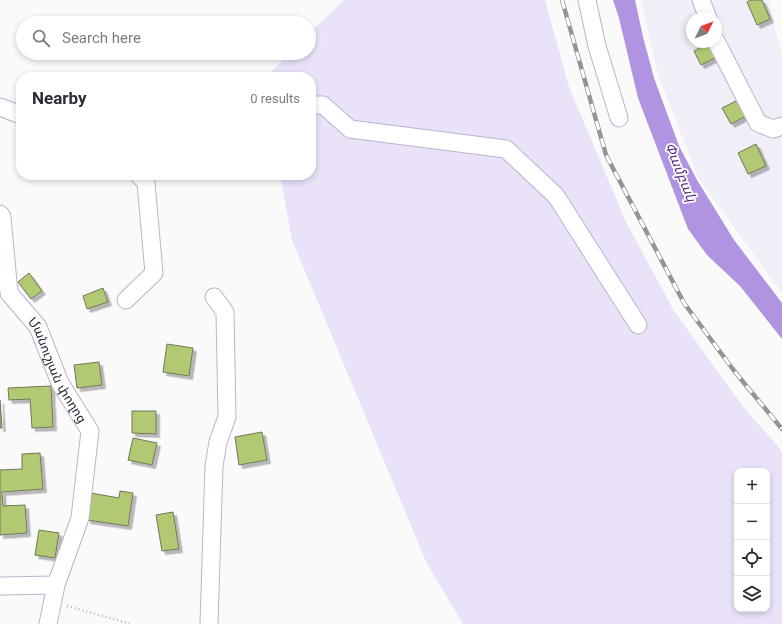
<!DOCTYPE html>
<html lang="en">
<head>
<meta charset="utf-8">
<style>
	body { margin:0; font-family:Roboto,"Noto Sans Armenian",sans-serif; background:#f7f7f7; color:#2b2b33 }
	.controls { position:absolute; right:12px; bottom:12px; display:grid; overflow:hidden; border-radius:8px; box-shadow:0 2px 6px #0003 }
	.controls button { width:36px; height:36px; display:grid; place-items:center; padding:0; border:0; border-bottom:1px solid #e1e1e2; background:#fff; color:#2b2b33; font:20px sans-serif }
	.compass { position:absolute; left:686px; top:12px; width:36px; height:36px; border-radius:50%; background:#fff; box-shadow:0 2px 6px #0003; rotate:47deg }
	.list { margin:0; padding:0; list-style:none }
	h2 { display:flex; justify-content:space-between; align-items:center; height:52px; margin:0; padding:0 16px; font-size:17px }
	h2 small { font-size:13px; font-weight:400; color:#7c7c81 }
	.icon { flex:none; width:22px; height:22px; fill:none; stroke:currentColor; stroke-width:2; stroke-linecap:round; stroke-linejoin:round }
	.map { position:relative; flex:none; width:782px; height:624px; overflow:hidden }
	.search { position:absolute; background:#fff; box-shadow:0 2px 6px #0003; left:16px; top:16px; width:300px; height:44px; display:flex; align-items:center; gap:10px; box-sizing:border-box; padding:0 14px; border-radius:22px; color:#7c7c81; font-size:15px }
	.panel { position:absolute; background:#fff; box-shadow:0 2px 6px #0003; left:16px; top:72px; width:300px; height:108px; border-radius:16px }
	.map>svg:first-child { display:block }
	.built { fill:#f0eef6; fill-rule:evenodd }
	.green { fill:#e9e2f8; fill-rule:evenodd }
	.water { fill:#b093e1 }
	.building { fill:#b2c973; stroke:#6e775a; filter:url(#shadow) }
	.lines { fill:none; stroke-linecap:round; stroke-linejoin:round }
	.minor-casing { stroke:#bcb2d0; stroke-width:19 }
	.path { stroke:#b7b6ba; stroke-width:2.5; stroke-dasharray:1 3; stroke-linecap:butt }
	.minor { stroke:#fff; stroke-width:17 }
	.rail-casing { stroke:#949398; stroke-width:4.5 }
	.rail { stroke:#fff; stroke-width:3; stroke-dasharray:9; stroke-linecap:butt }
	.labels { text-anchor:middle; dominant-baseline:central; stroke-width:3.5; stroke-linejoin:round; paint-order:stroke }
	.street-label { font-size:13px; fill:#2c2834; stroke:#fff }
	.water-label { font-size:14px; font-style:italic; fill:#552b86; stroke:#fff }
</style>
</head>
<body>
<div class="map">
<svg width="782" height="624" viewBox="0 0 782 624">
	<defs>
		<filter id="shadow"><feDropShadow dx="3.5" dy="3.5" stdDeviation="0" flood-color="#0004"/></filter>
	</defs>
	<rect width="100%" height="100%" fill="#fafafa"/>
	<path class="built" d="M641 0H769L776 34 782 55V293L699 179 658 75ZM692 18H716V42H692Z"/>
	<path class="green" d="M344 0H545L569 87 626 222 674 311 744 408 782 451V624H463L427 564 292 240 280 175H311V77H266L290 53H309V34ZM737 471H767V609H737Z"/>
	<path class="water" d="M613 0H635L643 37 654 78 679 146 697 180 734 240 782 303V339L740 286 707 255 688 229 638 98 619 18Z"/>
	<path class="building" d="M751 0H762L770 19 757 25 747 2Z
		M709 43 717 57 701 65 694 51Z
		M738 100 746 116 731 124 722 108Z
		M756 144 766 166 748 174 738 153Z
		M29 273 42 291 31 299 18 282Z
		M103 288 108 302 87 309 83 296Z
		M167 344 193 348 189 376 163 372Z
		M99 362 102 385 77 388 74 365Z
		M51 386 53 427 32 428 30 399 9 400 8 388Z
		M0 400 2 428H0Z
		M132 411H156V434L132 433Z
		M262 432 267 460 239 465 235 437Z
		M133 438 157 443 152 465 128 460Z
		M40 453 43 489 2 492 3 506 25 505 27 533 0 535V470L22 469V454Z
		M120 491 133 493 128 526 87 520 91 493 119 498Z
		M173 512 179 549 162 551 156 515Z
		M39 530 59 533 55 558 35 555Z"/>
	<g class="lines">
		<defs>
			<g id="minor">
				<path d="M587 0 597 46 619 118"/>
				<path d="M701 0 708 18"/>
				<path d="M716 41 758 123 773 129 782 126"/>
				<path d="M311 105H323L350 129 506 149 556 196 638 325"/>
				<path d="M0 107 21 115"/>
				<path id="s1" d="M0 214 2 217 9 293 38 327 60 383 90 431 80 518 56 585 48 624"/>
				<path d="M126 300 154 273 146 183 139 175"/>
				<path d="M0 586 56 585"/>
				<path d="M209 624 214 466 218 442 227 417 225 312 214 297"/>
			</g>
		</defs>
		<use href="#minor" class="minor-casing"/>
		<path class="path" d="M67 606 131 624"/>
		<use href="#minor" class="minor"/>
		<defs>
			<path id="rail" d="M562 0 606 155 684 303 735 372 782 429"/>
		</defs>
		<use href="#rail" class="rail-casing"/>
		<use href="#rail" class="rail"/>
	</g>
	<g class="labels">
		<g class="street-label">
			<text stroke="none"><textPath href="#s1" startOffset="172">Մանուշյան փողոց</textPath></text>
		</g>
		<g class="water-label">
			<text transform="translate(681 172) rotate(68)">Փամբակ</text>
		</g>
	</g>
</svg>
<div class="controls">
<button>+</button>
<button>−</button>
<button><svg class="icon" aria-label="locate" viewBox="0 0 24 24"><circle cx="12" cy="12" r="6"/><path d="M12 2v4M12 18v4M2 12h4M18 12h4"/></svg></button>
<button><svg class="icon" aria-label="layers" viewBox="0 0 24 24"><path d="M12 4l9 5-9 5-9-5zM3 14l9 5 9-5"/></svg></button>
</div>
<svg class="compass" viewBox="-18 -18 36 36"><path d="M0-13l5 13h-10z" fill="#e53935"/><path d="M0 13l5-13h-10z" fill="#7c7c81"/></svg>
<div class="search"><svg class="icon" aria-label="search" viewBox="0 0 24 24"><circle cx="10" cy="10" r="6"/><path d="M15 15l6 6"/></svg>Search here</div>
<section class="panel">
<h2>Nearby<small>0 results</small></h2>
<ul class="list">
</ul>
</section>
</div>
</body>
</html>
